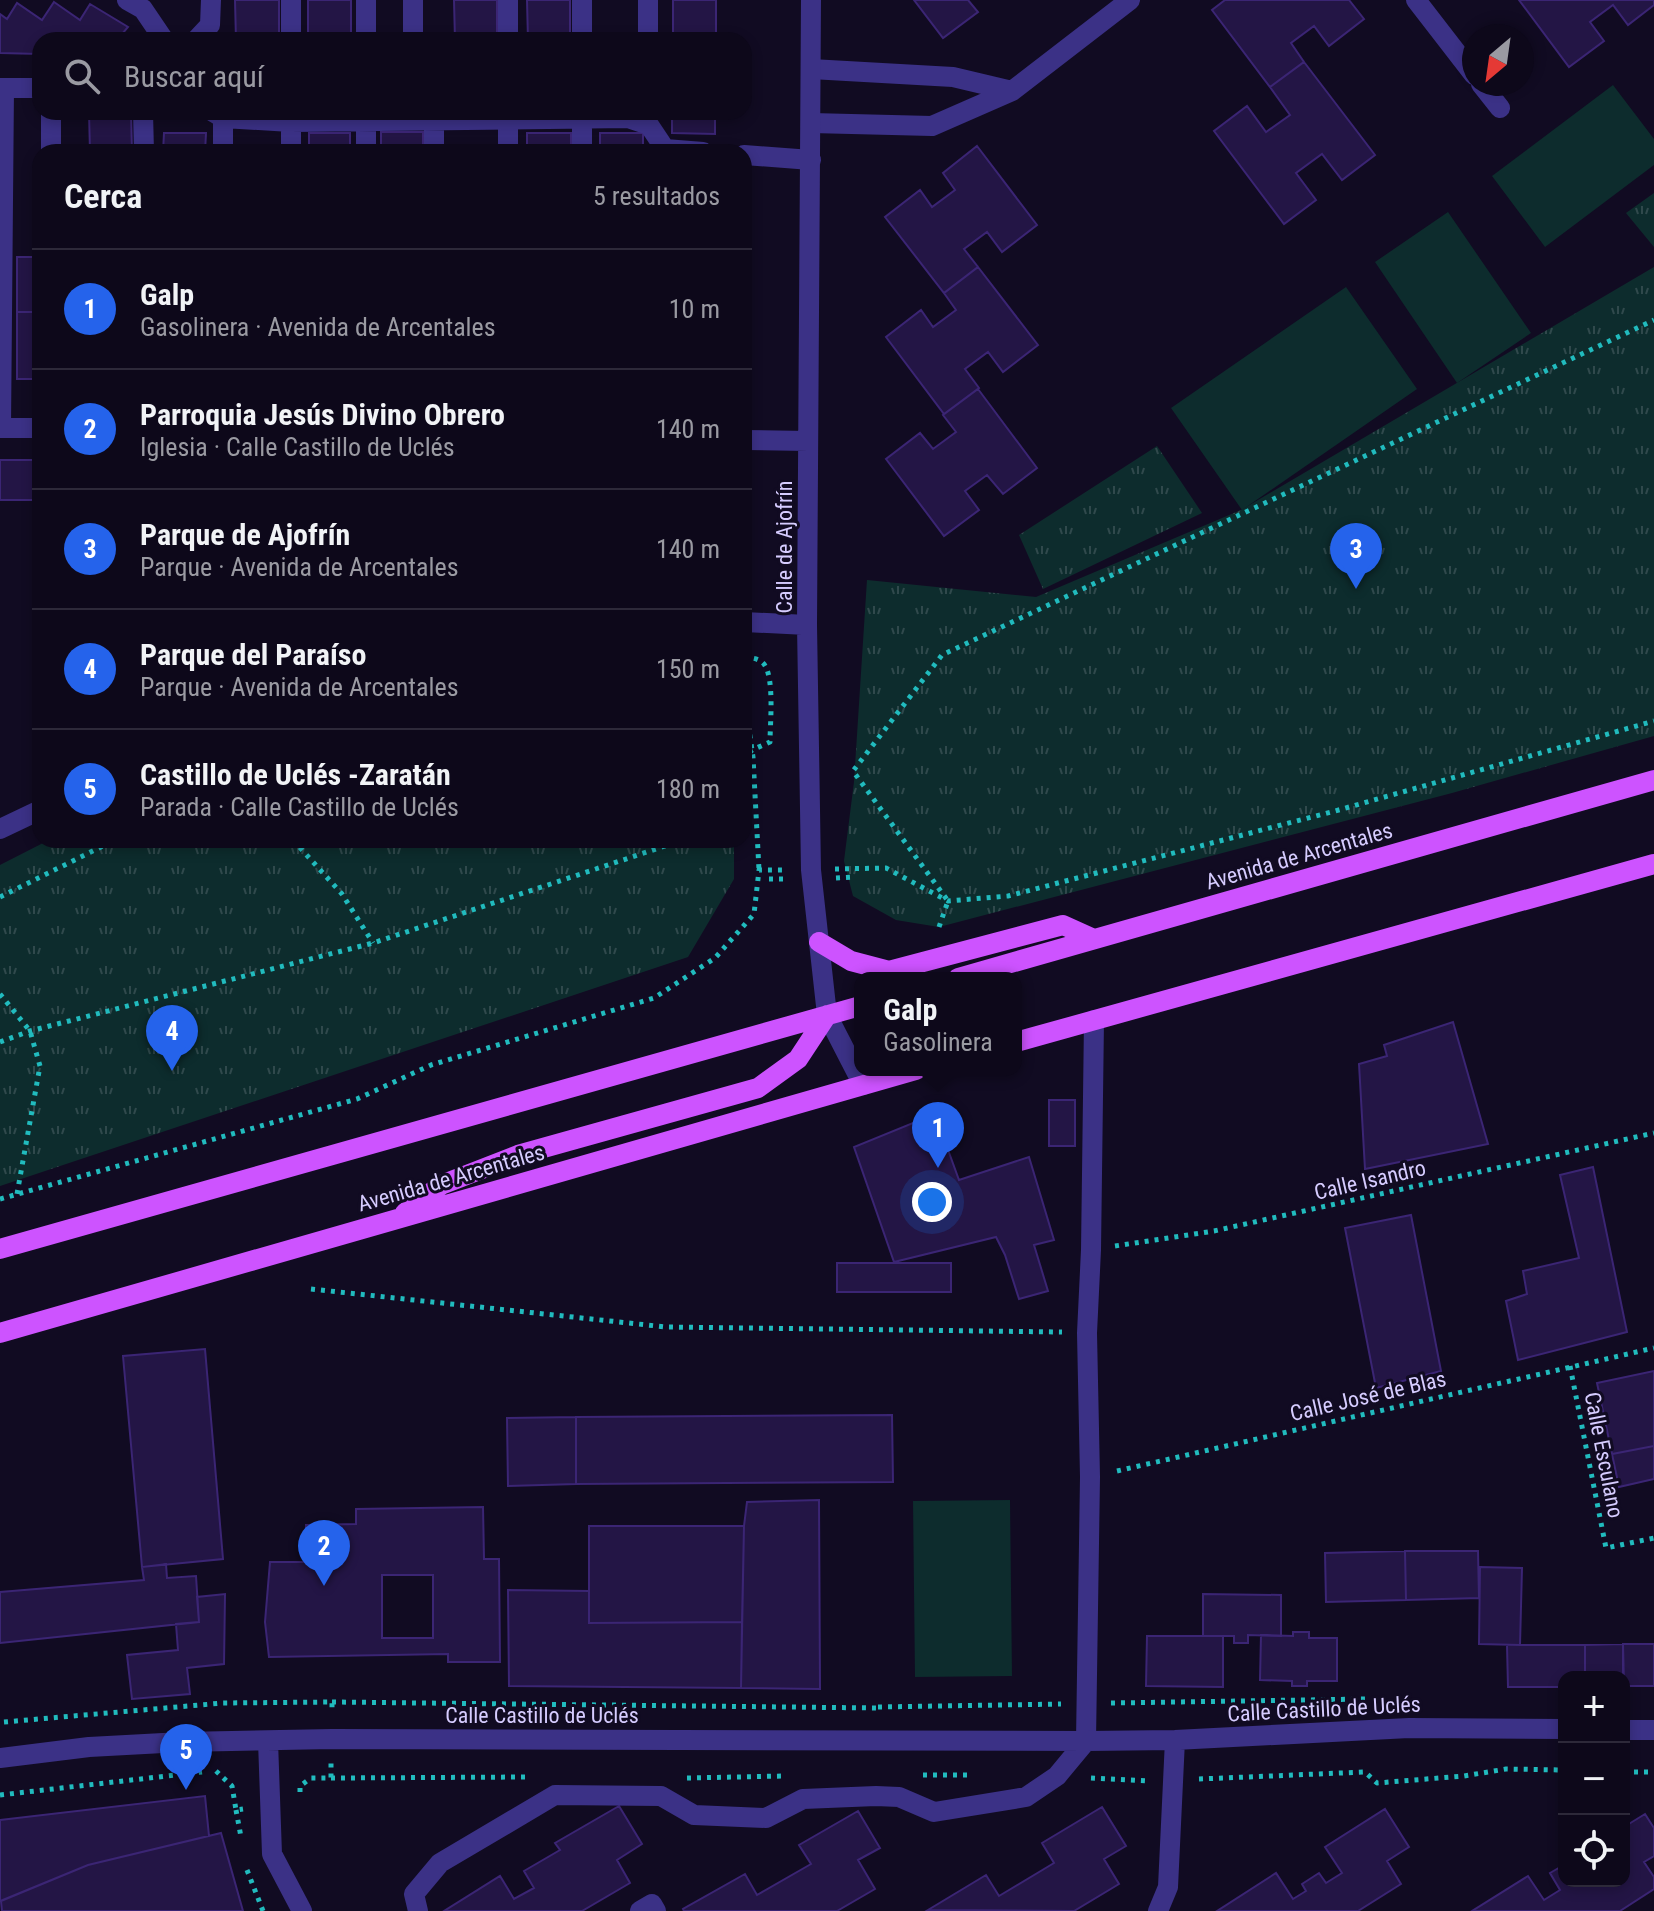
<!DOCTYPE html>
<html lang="es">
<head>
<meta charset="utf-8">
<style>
	body { margin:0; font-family:"Roboto Condensed",sans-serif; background:#1b1627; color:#f1f3f6 }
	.controls { position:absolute; right:24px; bottom:24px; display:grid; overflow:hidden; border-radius:16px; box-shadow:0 4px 12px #0003 }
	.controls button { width:72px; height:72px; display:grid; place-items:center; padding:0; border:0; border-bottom:2px solid #2d2939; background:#0d081a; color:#f1f3f6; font:40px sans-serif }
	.compass { position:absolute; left:1462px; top:24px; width:72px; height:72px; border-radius:50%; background:#0d081a; box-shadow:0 4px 12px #0003; rotate:209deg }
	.you { position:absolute; left:932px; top:1202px; width:28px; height:28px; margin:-20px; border:6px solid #fff; border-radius:50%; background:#1a73e8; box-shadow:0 0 0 12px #1a73e833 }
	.badge { display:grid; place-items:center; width:52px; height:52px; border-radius:50%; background:#2563eb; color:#fff; font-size:26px; font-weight:700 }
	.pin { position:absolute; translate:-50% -66px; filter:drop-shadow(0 2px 4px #0008) }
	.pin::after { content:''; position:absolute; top:42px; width:28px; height:24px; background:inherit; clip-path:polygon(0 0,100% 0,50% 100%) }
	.popup { position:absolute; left:854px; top:972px; width:168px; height:104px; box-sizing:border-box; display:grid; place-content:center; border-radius:16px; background:#0d081a; filter:drop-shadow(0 2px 6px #0005); font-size:26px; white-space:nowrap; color:#9a9aa2 }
	.popup b { font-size:30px; color:#f1f3f6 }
	.popup::after { content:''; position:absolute; left:50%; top:100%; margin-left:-16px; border:16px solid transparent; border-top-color:#0d081a }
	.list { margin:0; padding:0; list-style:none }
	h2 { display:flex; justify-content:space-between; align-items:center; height:104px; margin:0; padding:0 32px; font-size:34px }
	h2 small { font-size:26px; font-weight:400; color:#9a9aa2 }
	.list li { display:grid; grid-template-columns:52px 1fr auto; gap:24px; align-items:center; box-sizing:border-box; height:120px; padding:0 32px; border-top:2px solid #2d2939 }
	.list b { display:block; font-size:30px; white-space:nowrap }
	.list p { margin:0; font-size:26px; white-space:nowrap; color:#9a9aa2 }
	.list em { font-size:26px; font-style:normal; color:#9a9aa2 }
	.icon { flex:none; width:44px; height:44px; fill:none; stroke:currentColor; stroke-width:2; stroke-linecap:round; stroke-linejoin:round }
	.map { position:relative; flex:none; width:1654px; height:1911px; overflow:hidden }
	.search { position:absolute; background:#0d081a; box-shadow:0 4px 12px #0003; left:32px; top:32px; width:720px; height:88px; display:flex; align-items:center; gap:20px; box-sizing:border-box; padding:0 28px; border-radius:24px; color:#9a9aa2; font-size:30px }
	.panel { position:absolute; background:#0d081a; box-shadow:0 4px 12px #0003; left:32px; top:144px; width:720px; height:704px; border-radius:24px }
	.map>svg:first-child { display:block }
	.park { fill:url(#park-tufts) }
	.pitch { fill:#0d2c2d }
	.building { fill:#231545; stroke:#3b2574; stroke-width:2; fill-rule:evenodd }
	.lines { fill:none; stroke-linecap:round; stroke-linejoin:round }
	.path { stroke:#21bbbe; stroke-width:5; stroke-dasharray:4 6; stroke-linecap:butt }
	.lane { stroke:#3b3186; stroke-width:20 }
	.street { stroke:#3b3186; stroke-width:20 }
	.primary { stroke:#cd53ff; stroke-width:20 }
	.labels { text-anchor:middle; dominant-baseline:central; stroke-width:6; stroke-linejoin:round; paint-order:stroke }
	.street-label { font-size:22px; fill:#d6ccff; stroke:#110b22 }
</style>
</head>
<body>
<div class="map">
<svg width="1654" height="1911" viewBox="0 0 1654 1911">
	<defs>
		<pattern id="park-tufts" width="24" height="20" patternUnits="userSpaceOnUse" patternTransform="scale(2)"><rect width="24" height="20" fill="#0d2c2d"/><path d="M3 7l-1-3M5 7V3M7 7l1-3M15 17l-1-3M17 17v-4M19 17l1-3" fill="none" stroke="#30494c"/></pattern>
	</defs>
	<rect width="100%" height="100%" fill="#110b22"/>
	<path class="park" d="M1654 193V247L1626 213Z
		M1654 267V736L1452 793 939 927 896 920 853 896 844 861 854 782 867 580 1036 597 1241 510Z
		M1157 446 1202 513 1043 589 1019 535Z
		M49 840H734V879L688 957 0 1186V865Z"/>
	<path class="pitch" d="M1613 85 1654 139V165L1545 247 1492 176Z
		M1448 212 1531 333 1457 383 1375 262Z
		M1346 287 1417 389 1242 510 1171 408Z
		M1010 1500 1012 1676 915 1677 913 1501Z"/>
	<path class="building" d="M235 0H279V40H236Z
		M308 0H351V40H308Z
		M454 0H497V40H455Z
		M527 0H570V40H528Z
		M673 0H716V40H673Z
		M914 0H968L978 12 943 38Z
		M1225 0H1349L1364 19 1329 46 1314 26 1291 43 1304 62 1270 87 1212 10Z
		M1519 0H1654V5L1628 25 1613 5 1590 22 1604 41 1569 67Z
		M54 2 80 20 90 4 128 27 117 40H40V54L0 53V14L7 19 17 3 42 20Z
		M1304 62 1375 155 1342 180 1322 154 1296 173 1316 200 1284 224 1214 131 1247 106 1266 132 1290 115 1270 87Z
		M89 112H131L132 152H90Z
		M672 112H715V134L672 133Z
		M381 132H423V152H381Z
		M164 133H206L205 152H163Z
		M309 133H350V152H309Z
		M527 133H571V152H527Z
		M600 133H643V152H600Z
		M977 146 1037 225 1002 252 987 232 964 249 978 267 944 293 885 217 920 190 932 207 955 190 943 173Z
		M17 257H40V312H17Z
		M978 267 1038 345 1003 372 988 352 965 369 979 388 944 414 886 337 921 310 933 327 956 310 944 293Z
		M17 312H40V379H17Z
		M978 389 1037 468 1003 494 987 475 965 491 979 510 944 536 886 459 920 433 933 449 956 432 943 415Z
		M0 460H40V500H0Z
		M1453 1022 1488 1144 1365 1169 1359 1064 1387 1056 1384 1045Z
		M1049 1100H1075V1146H1049Z
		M935 1114 959 1180 1029 1157 1054 1240 1034 1245 1048 1291 1019 1299 1005 1255 996 1237 894 1262 854 1147Z
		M1593 1167 1627 1332 1518 1360 1506 1301 1527 1294 1523 1271 1579 1258 1560 1175Z
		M1411 1215 1441 1371 1376 1388 1345 1228Z
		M837 1263H951V1292H837Z
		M205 1349 223 1559 142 1567 123 1356Z
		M1654 1371V1446L1612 1454 1597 1383Z
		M892 1415 893 1482 576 1484V1417Z
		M576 1417V1484L508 1486 507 1418Z
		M1654 1446V1479L1619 1487 1612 1454Z
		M819 1500 820 1689 741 1688 744 1526 747 1502Z
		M483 1507 484 1559H499L500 1662H448V1654L269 1657 265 1622 270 1562H305L306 1525 356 1524V1509ZM382 1575H433V1638H382Z
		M589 1526H744L742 1622 589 1623Z
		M1405 1551H1478L1479 1598 1406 1600Z
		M1405 1551 1406 1600 1326 1602 1325 1553Z
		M166 1564 167 1578 196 1576 199 1622 0 1643V1592L144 1580 142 1567Z
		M1480 1567 1522 1568 1520 1645 1479 1644Z
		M508 1590 589 1591V1623L742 1622 741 1688 509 1686Z
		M225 1594 224 1664 187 1668 190 1694 132 1699 127 1655 178 1650 176 1624 199 1622 197 1597Z
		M1203 1594 1281 1595V1636L1248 1635V1643H1234V1636H1203Z
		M1293 1632H1309V1638H1337V1681H1307V1686H1292V1681L1260 1680 1261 1635 1293 1636Z
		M1147 1636H1223V1687L1146 1686Z
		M1623 1644H1654V1686H1624Z
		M1623 1644V1677H1585V1645Z
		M1507 1645H1585V1677H1564V1687H1508Z
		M205 1796 209 1836 88 1865 0 1901V1820Z
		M619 1806 642 1844 617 1860 630 1883 582 1911H444L500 1876 514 1899 534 1888 524 1871 560 1850 555 1843Z
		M1102 1807 1126 1846 1104 1859 1119 1884 1074 1911 928 1910 986 1875 999 1896 1054 1863 1042 1843Z
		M1385 1809 1409 1847 1387 1861 1401 1884 1358 1911H1217L1276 1873 1293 1899 1306 1891 1302 1884 1319 1873 1326 1883 1342 1873 1325 1847Z
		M858 1811 880 1848 858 1860 875 1889 837 1911H684L683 1909 745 1874 757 1895 811 1864 799 1845Z
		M1645 1814 1654 1828V1856L1644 1862 1654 1877V1889L1620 1911H1472L1528 1876 1544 1900 1560 1890 1550 1873 1564 1865V1881H1624V1827Z
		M221 1833 243 1911H2L1 1901 88 1865Z"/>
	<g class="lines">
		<path class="path" d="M744 657C751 658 758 658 763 663 775 675 770 724 770 742L752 750 744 759
			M744 695 753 757 759 870
			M293 840 342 894 373 943
			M835 869 886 868 948 901 1008 896 1335 811 1654 721
			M836 878 855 877
			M769 879H786
			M0 897 115 840
			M939 927 948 901 853 771 942 655 1654 320
			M0 994 30 1031 40 1066 17 1194
			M0 1042 30 1031 373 943 668 845 672 840
			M0 1199 357 1099 431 1065 654 998 715 958 754 914 759 870H785
			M1115 1246 1214 1231 1654 1133
			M311 1289 666 1327 1062 1332
			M1570 1366 1606 1548 1654 1538
			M1117 1471 1654 1348
			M332 1702 878 1708
			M1111 1703 1369 1699
			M878 1707 1061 1704
			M4 1722 223 1703 332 1702V1713
			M216 1771 232 1786 236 1810 243 1809
			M1624 1772H1654
			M923 1775H973
			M331 1778 529 1777
			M687 1778 785 1776
			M1091 1778 1149 1781
			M1199 1779 1365 1772 1377 1783 1464 1776 1506 1769 1564 1770
			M300 1792V1786L311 1778H331V1763
			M0 1795 202 1772
			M236 1810 241 1837
			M247 1870 263 1911"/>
		<path class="lane" d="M413 0V40
			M1416 0 1474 75
			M811 69 953 77 1012 91
			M1481 84 1500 108
			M508 119V152
			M811 123 932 126 1012 91 1130 0
			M1086 1741 1090 1477 1087 1333 1091 1250 1094 1020"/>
		<path class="street" d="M127 0 143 9 164 40
			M291 0V40
			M366 0V40
			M582 0V40
			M648 0V40
			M811 0 807 625 811 870 827 1015 863 1085
			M196 40 210 25 211 0
			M508 40V0
			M0 88H40
			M143 112 144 152
			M213 112 223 118 291 122 628 118 649 125 665 149 703 152
			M291 112V152
			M434 120V152
			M51 152V112
			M223 152V118
			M366 152V112
			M582 152V112
			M744 155 811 160
			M0 428H40
			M1 428 4 88
			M744 440 808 441
			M744 622 807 625
			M0 829 40 810
			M1624 1730H1654
			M268 1741 272 1854 302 1911
			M0 1758 89 1747 182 1742 332 1739 1086 1741 1175 1740 1409 1728 1564 1729
			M418 1911 414 1894 440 1863 555 1795 661 1796 694 1815 766 1818 803 1799 876 1796 899 1797 934 1812 1026 1797 1057 1776 1086 1741
			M640 1911 652 1904 656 1911
			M1158 1911 1168 1887 1175 1740"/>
		<path class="primary" d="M819 942 851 961 889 971 1063 925 1094 939
			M958 978 1654 780
			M1016 1042 1654 864
			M405 1213 441 1185 518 1155 758 1088 798 1059 827 1015
			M0 1249 860 1006
			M0 1333 916 1070"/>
	</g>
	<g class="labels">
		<g class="street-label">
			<text transform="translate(784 547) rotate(-90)">Calle de Ajofrín</text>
			<text transform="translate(1299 856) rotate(-16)">Avenida de Arcentales</text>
			<text transform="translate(451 1178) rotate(-16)">Avenida de Arcentales</text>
			<text transform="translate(1370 1180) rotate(-13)">Calle Isandro</text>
			<text transform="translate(1368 1396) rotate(-13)">Calle José de Blas</text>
			<text transform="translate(1604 1455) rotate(79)">Calle Esculano</text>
			<text transform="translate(1324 1709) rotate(-3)">Calle Castillo de Uclés</text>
			<text x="542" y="1715">Calle Castillo de Uclés</text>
		</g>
	</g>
</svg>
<div class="controls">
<button>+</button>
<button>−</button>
<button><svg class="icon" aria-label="locate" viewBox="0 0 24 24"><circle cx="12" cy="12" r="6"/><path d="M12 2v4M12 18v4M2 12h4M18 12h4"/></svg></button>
</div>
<svg class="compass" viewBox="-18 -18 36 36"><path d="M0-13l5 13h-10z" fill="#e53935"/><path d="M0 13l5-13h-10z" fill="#9a9aa2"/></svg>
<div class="you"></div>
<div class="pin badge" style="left:938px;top:1168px">1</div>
<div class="popup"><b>Galp</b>Gasolinera</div>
<div class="pin badge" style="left:324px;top:1586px">2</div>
<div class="pin badge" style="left:1356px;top:589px">3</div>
<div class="pin badge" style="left:172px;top:1071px">4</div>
<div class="pin badge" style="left:186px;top:1790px">5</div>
<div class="search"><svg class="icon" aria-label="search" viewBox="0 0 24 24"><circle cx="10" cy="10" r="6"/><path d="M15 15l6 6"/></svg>Buscar aquí</div>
<section class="panel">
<h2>Cerca<small>5 resultados</small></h2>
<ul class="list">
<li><span class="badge">1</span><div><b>Galp</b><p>Gasolinera · Avenida de Arcentales</p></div><em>10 m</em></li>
<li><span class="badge">2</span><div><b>Parroquia Jesús Divino Obrero</b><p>Iglesia · Calle Castillo de Uclés</p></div><em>140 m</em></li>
<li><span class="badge">3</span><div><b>Parque de Ajofrín</b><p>Parque · Avenida de Arcentales</p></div><em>140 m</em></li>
<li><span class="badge">4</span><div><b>Parque del Paraíso</b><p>Parque · Avenida de Arcentales</p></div><em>150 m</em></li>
<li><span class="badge">5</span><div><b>Castillo de Uclés -Zaratán</b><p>Parada · Calle Castillo de Uclés</p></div><em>180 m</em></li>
</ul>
</section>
</div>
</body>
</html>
